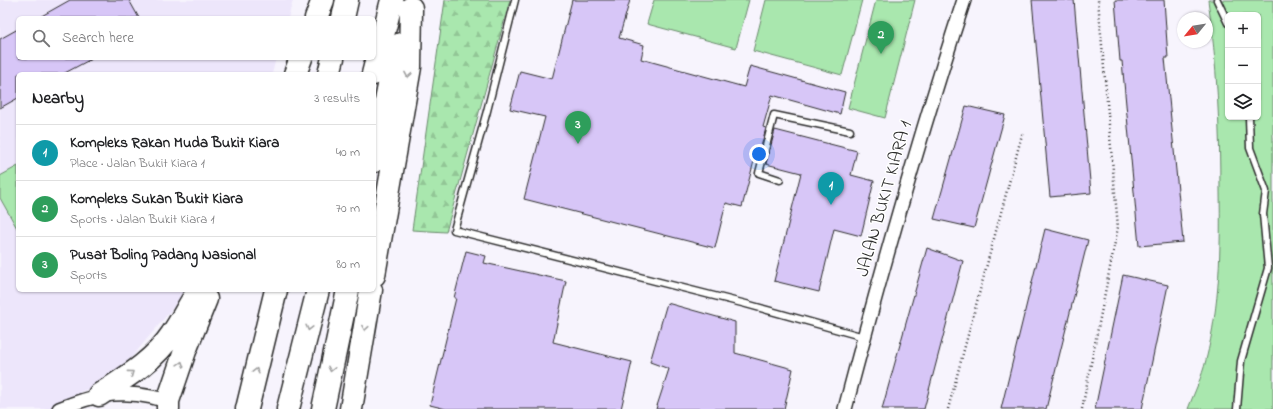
<!DOCTYPE html>
<html lang="en">
<head>
<meta charset="utf-8">
<style>
	body { margin:0; font-family:"Indie Flower",sans-serif; background:#f2f2f2; color:#202124 }
	.controls { position:absolute; right:12px; top:12px; display:grid; overflow:hidden; border-radius:6px; box-shadow:0 1px 3px #0004 }
	.controls button { width:36px; height:36px; display:grid; place-items:center; padding:0; border:0; border-bottom:1px solid #e0e0e0; background:#fff; color:#202124; font:20px sans-serif }
	.compass { position:absolute; left:1177px; top:12px; width:36px; height:36px; border-radius:50%; background:#fff; box-shadow:0 1px 3px #0004; rotate:240deg }
	.you { position:absolute; left:759px; top:154px; width:14px; height:14px; margin:-10px; border:3px solid #fff; border-radius:50%; background:#1a73e8; box-shadow:0 0 0 6px #1a73e833 }
	.badge { display:grid; place-items:center; width:26px; height:26px; border-radius:50%; background:#0f766e; color:#fff; font-size:13px; font-weight:700 }
	.pin { position:absolute; translate:-50% -33px; filter:drop-shadow(0 1px 2px #0008) }
	.pin::after { content:''; position:absolute; top:21px; width:14px; height:12px; background:inherit; clip-path:polygon(0 0,100% 0,50% 100%) }
	.list { margin:0; padding:0; list-style:none }
	h2 { display:flex; justify-content:space-between; align-items:center; height:52px; margin:0; padding:0 16px; font-size:17px }
	h2 small { font-size:13px; font-weight:400; color:#757577 }
	.list li { display:grid; grid-template-columns:26px 1fr auto; gap:12px; align-items:center; box-sizing:border-box; height:56px; padding:0 16px; border-top:1px solid #e0e0e0 }
	.list b { display:block; font-size:15px; white-space:nowrap }
	.list p { margin:0; font-size:13px; white-space:nowrap; color:#757577 }
	.list em { font-size:13px; font-style:normal; color:#757577 }
	.icon { flex:none; width:22px; height:22px; fill:none; stroke:currentColor; stroke-width:2; stroke-linecap:round; stroke-linejoin:round }
	.map { position:relative; flex:none; width:1273px; height:409px; overflow:hidden }
	.search { position:absolute; background:#fff; box-shadow:0 1px 3px #0004; left:16px; top:16px; width:360px; height:44px; display:flex; align-items:center; gap:10px; box-sizing:border-box; padding:0 14px; border-radius:6px; color:#757577; font-size:15px }
	.panel { position:absolute; background:#fff; box-shadow:0 1px 3px #0004; left:16px; top:72px; width:360px; height:220px; border-radius:6px }
	.map>svg:first-child { display:block }
	.built { fill:#ede6fb }
	.green { fill:#a9e7ae; stroke:#6a896c; fill-rule:evenodd }
	.forest { fill:url(#forest-firs); stroke:#6a896c }
	.building { fill:#d7c6f7; stroke:#2b2b2b }
	.lines { fill:none; stroke-linecap:round; stroke-linejoin:round }
	.lane-casing { stroke:#2b2b2b; stroke-width:9 }
	.street-casing { stroke:#2b2b2b; stroke-width:16 }
	.highway-casing { stroke:#2b2b2b; stroke-width:25 }
	.path { stroke:#2b2b2b; stroke-width:2.5; stroke-dasharray:1 3; stroke-linecap:butt }
	.lane { stroke:#fff; stroke-width:6 }
	.street { stroke:#fff; stroke-width:13 }
	.highway { stroke:#fff; stroke-width:22 }
	.oneway { stroke:#a0a0a0 }
	.labels { text-anchor:middle; dominant-baseline:central; stroke-width:3; stroke-linejoin:round; paint-order:stroke }
	.street-label { font-size:18px; fill:#2b2b2b; stroke:#fff }
</style>
</head>
<body>
<div class="map">
<svg width="1273" height="409" viewBox="0 0 1273 409">
	<defs>
		<pattern id="forest-firs" width="22" height="20" patternUnits="userSpaceOnUse"><rect width="22" height="20" fill="#a9e7ae"/><path d="M5 1l3.5 6h-7zM16 11l3.5 6h-7z" fill="#92c696"/></pattern>
	</defs>
	<rect width="100%" height="100%" fill="#f7f4fd"/>
	<filter id="ink" filterUnits="userSpaceOnUse"><feTurbulence type="fractalNoise" baseFrequency=".025" numOctaves="2"/><feDisplacementMap in="SourceGraphic" scale="8" xChannelSelector="R" yChannelSelector="G"/><feConvolveMatrix kernelMatrix="1 2 1 2 8 2 1 2 1" color-interpolation-filters="sRGB"/></filter>
	<g filter="url(#ink)">
		<path class="built" d="M0 0H293L288 18H18V58H276L272 74H18V290H188L126 364 97 386 80 392 85 409H0Z"/>
		<path class="green" d="M654 0H749L736 48 647 24Z
			M766 0H862L842 75 753 51Z
			M876 0H915L885 118 848 108Z
			M1208 0H1273V409H1188C1194 393 1202 377 1206 360 1220 305 1221 248 1220 191 1220 127 1217 63 1208 0ZM1228 15H1258V117H1228Z
			M18 166V230L0 198V176Z"/>
		<path class="forest" d="M445 0H510L446 232 412 230Z"/>
		<path class="building" d="M70 0H129L139 18H38Z
			M572 0H630L619 38 644 45 641 59 744 87 750 66 845 92 840 114 772 95 763 127 766 128 757 162 754 161 742 207 726 203 715 248 524 199 545 117 510 109 520 71 552 79Z
			M1032 0H1074L1091 193 1050 197Z
			M1115 0H1164L1168 58H1165L1183 242 1139 246 1122 61H1120Z
			M18 29V58H93L63 74H18V98L0 108V39Z
			M966 106 1005 115 974 228 934 219Z
			M775 130 857 151 851 175 874 181 861 236 834 229 819 292 774 281 801 173 766 164Z
			M1045 229 1088 240 1046 409H1001Z
			M927 248 963 261 924 409H882Z
			M466 251 486 256 484 263 566 281 553 342 632 362 621 409H446L430 405 456 298H454Z
			M1123 275 1168 285 1142 409H1095Z
			M667 303 735 322V353L793 369 784 409H656L669 369 650 362Z"/>
		<g class="lines">
			<defs>
				<path id="lane" d="M515 0 487 111 454 230 746 304 864 337
					M1217 0 1228 23
					M780 180 759 173 774 115 850 131
					M1237 409 1241 361 1268 268 1263 214 1266 191 1250 148 1249 117"/>
				<path id="street" d="M59 409C91 396 117 389 152 397 159 399 167 400 172 405
					M845 409C881 272 920 135 964 0"/>
				<path id="highway" d="M316 18 323 0
					M343 18 347 0
					M295 74 301 58
					M329 74 333 58
					M373 74 392 0
					M374 161 390 81 401 44
					M374 275 410 67 411 8
					M99 395C125 378 154 361 172 334 182 320 189 304 199 290
					M168 409V401L185 351 206 299
					M247 409 276 290
					M288 409 318 290
					M323 409 348 290
					M351 409 371 290"/>
			</defs>
			<use href="#lane" class="lane-casing"/>
			<use href="#street" class="street-casing"/>
			<use href="#highway" class="highway-casing"/>
			<path class="path" d="M948 409 1023 131
				M1082 409 1118 227 1098 0"/>
			<use href="#lane" class="lane"/>
			<use href="#street" class="street"/>
			<use href="#highway" class="highway"/>
		</g>
		<defs><path id="oneway-chevron" d="M-2-3.5L2.5 0L-2 3.5" fill="none" stroke-width="1.6" stroke-linecap="round" stroke-linejoin="round"/></defs>
		<g class="oneway">
			<use href="#oneway-chevron" transform="translate(408 75) rotate(100)"/>
			<use href="#oneway-chevron" transform="translate(309 328) rotate(104)"/>
			<use href="#oneway-chevron" transform="translate(365 328) rotate(99)"/>
			<use href="#oneway-chevron" transform="translate(181 364) rotate(-72)"/>
			<use href="#oneway-chevron" transform="translate(331 369) rotate(102)"/>
			<use href="#oneway-chevron" transform="translate(256 371) rotate(-76)"/>
			<use href="#oneway-chevron" transform="translate(131 373) rotate(-36)"/>
		</g>
	</g>
	<g class="labels">
		<g class="street-label">
			<text transform="translate(885 199) rotate(-74)">JALAN BUKIT KIARA 1</text>
		</g>
	</g>
</svg>
<div class="controls">
<button>+</button>
<button>−</button>
<button><svg class="icon" aria-label="layers" viewBox="0 0 24 24"><path d="M12 4l9 5-9 5-9-5zM3 14l9 5 9-5"/></svg></button>
</div>
<svg class="compass" viewBox="-18 -18 36 36"><path d="M0-13l5 13h-10z" fill="#e53935"/><path d="M0 13l5-13h-10z" fill="#757577"/></svg>
<div class="you"></div>
<div class="pin badge" style="left:831px;top:205px;background:#0f9aa8">1</div>
<div class="pin badge" style="left:881px;top:54px;background:#2e9e5b">2</div>
<div class="pin badge" style="left:578px;top:144px;background:#2e9e5b">3</div>
<div class="search"><svg class="icon" aria-label="search" viewBox="0 0 24 24"><circle cx="10" cy="10" r="6"/><path d="M15 15l6 6"/></svg>Search here</div>
<section class="panel">
<h2>Nearby<small>3 results</small></h2>
<ul class="list">
<li><span class="badge" style="background:#0f9aa8">1</span><div><b>Kompleks Rakan Muda Bukit Kiara</b><p>Place · Jalan Bukit Kiara 1</p></div><em>40 m</em></li>
<li><span class="badge" style="background:#2e9e5b">2</span><div><b>Kompleks Sukan Bukit Kiara</b><p>Sports · Jalan Bukit Kiara 1</p></div><em>70 m</em></li>
<li><span class="badge" style="background:#2e9e5b">3</span><div><b>Pusat Boling Padang Nasional</b><p>Sports</p></div><em>80 m</em></li>
</ul>
</section>
</div>
</body>
</html>
